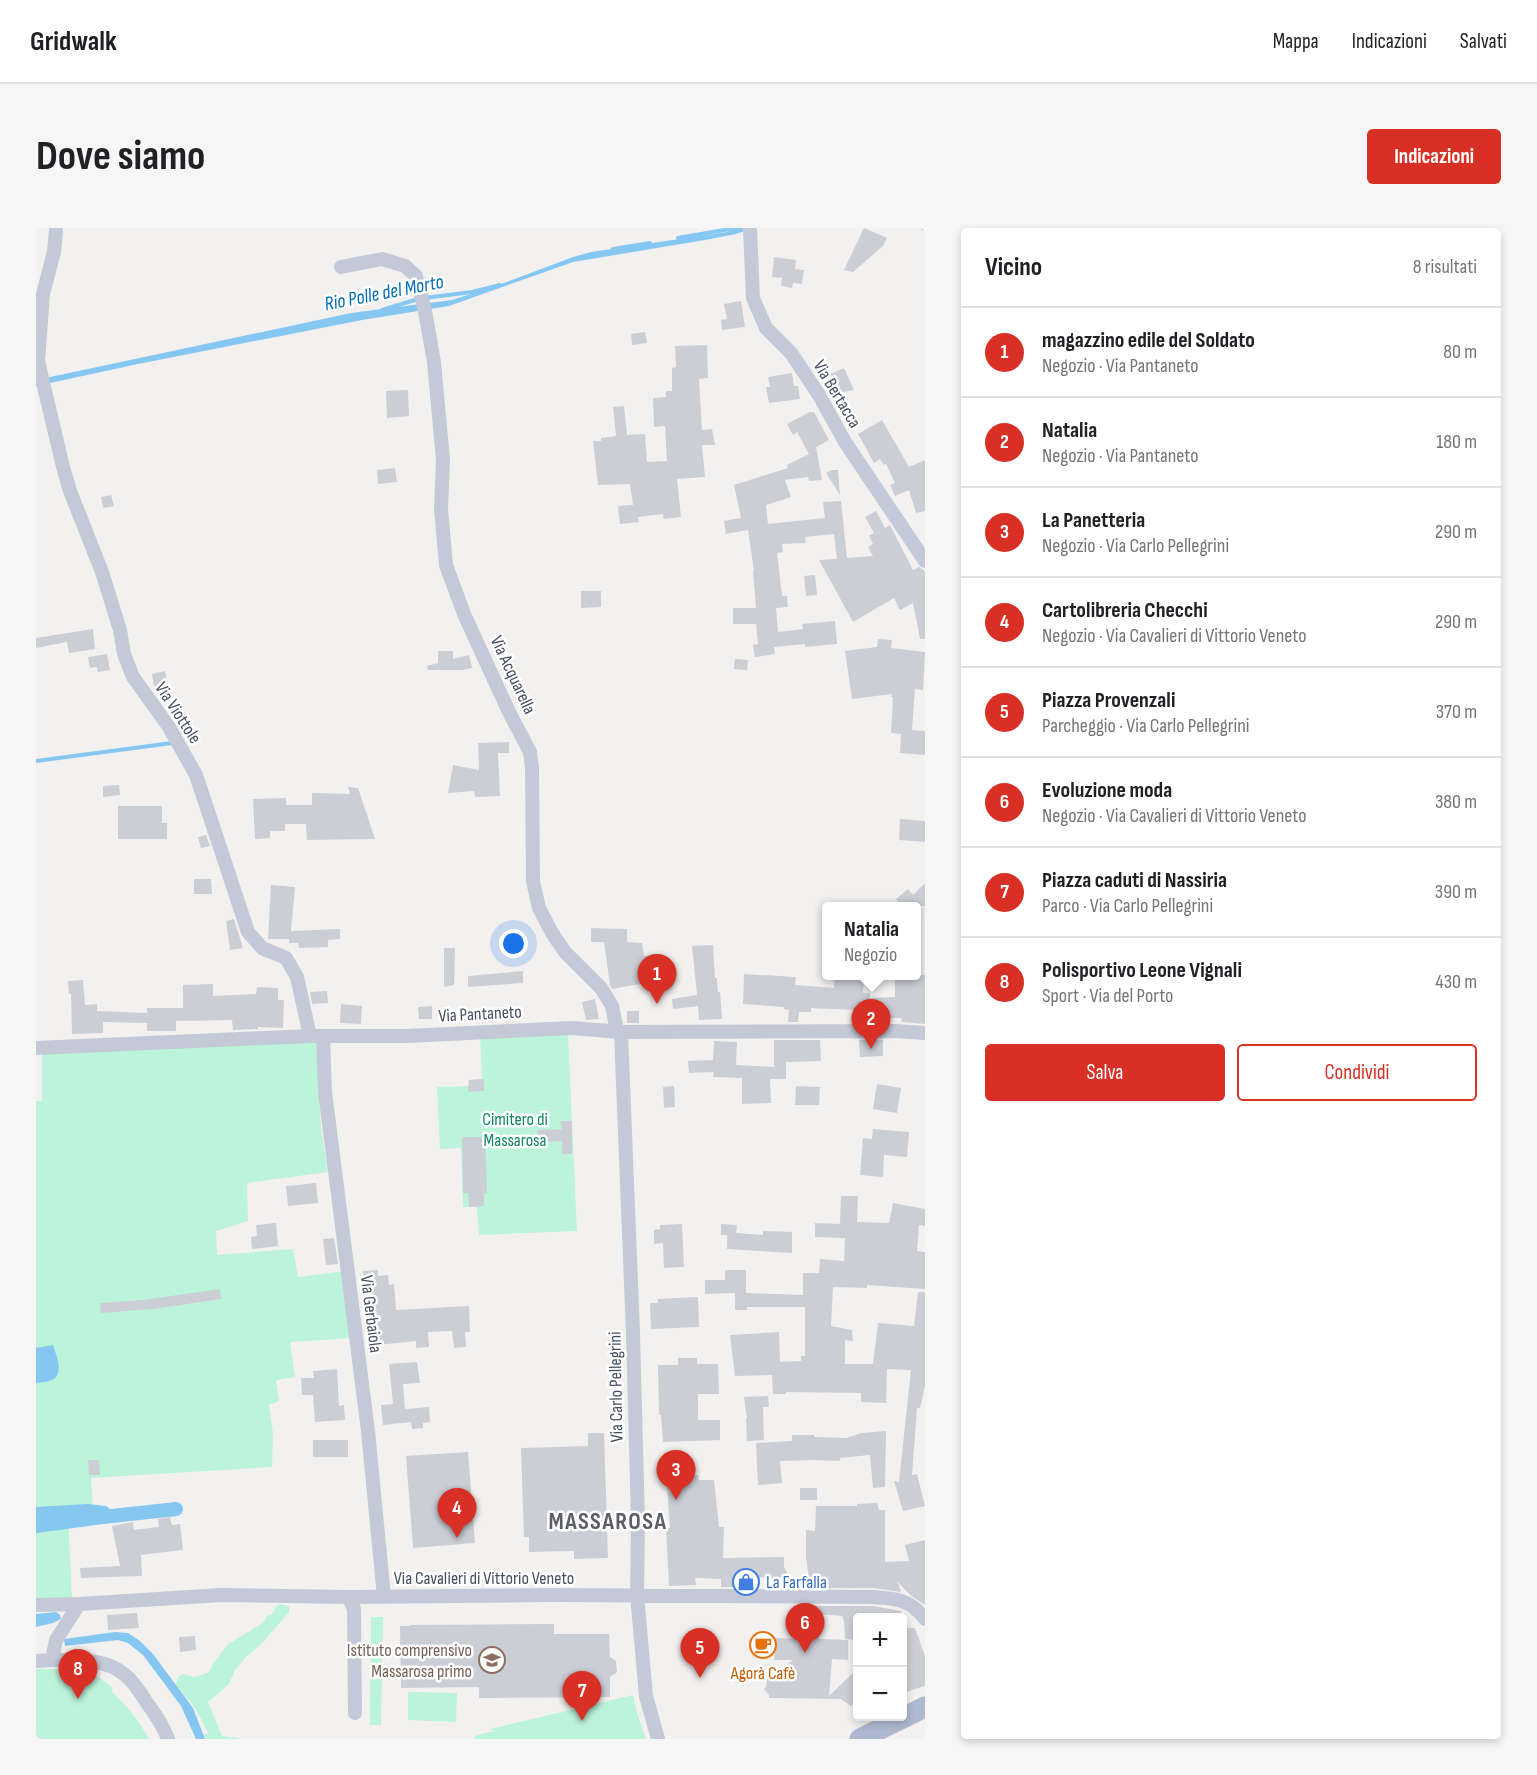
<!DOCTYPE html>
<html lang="it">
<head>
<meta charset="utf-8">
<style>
	body { margin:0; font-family:"Sofia Sans Condensed",sans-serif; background:#f6f6f6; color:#202124 }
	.controls { position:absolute; right:18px; bottom:18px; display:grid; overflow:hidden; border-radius:6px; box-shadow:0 3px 9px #0003 }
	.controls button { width:54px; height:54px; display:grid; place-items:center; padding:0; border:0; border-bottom:2px solid #e0e0e0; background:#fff; color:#202124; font:30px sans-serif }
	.you { position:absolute; left:478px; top:716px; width:21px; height:21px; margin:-15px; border:4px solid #fff; border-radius:50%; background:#1a73e8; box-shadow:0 0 0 9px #1a73e833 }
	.badge { display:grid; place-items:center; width:39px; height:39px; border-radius:50%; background:#d93025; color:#fff; font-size:20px; font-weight:700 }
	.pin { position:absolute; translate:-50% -50px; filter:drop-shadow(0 2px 3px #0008) }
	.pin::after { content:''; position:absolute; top:32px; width:21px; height:18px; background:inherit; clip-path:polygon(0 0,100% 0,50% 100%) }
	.popup { position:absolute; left:786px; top:674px; width:99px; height:78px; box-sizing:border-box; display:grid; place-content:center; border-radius:6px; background:#fff; filter:drop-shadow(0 2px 4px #0005); font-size:20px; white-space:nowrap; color:#757577 }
	.popup b { font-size:22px; color:#202124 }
	.popup::after { content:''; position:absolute; left:50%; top:100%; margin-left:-12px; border:12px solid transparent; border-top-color:#fff }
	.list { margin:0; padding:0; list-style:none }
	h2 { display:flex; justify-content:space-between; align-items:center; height:78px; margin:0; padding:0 24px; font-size:26px }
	h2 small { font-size:20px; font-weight:400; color:#757577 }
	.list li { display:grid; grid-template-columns:39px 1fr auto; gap:18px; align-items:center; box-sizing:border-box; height:90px; padding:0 24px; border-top:2px solid #e0e0e0 }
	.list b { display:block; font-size:22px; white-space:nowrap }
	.list p { margin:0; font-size:20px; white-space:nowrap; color:#757577 }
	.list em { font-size:20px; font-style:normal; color:#757577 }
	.actions { display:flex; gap:12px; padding:18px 24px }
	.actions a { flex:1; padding:14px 0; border:2px solid #d93025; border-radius:6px; text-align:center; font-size:21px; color:#d93025 }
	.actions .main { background:#d93025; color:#fff }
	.map { position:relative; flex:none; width:889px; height:1511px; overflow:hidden; border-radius:6px }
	header { display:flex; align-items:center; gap:36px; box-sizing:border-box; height:84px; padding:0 30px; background:#fff; border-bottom:2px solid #e0e0e0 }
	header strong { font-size:28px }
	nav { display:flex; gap:33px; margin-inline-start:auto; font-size:21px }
	.intro { display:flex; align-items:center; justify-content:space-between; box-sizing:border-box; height:144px; padding:0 36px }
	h1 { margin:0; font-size:42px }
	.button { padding:15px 27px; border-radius:6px; background:#d93025; color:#fff; font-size:21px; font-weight:700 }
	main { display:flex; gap:36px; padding:0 36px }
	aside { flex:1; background:#fff; border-radius:6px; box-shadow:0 3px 9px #0003 }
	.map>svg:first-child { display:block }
	.green { fill:#bcf3db }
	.water { fill:#86c7f2 }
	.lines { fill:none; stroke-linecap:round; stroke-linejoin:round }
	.stream { stroke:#86c7f2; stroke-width:4 }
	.canal { stroke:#86c7f2; stroke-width:14 }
	.building { fill:#ccced6 }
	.minor { stroke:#c3c9d6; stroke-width:14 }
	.primary { stroke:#aeb9d1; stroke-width:21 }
	.labels { text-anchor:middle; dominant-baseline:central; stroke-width:5; stroke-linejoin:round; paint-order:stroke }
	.street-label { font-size:18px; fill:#474f5f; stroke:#fff }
	.park-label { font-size:18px; fill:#118762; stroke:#fff }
	.shop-label { font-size:18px; fill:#366cbe; stroke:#fff; text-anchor:start }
	.education-label { font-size:18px; fill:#785e54; stroke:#fff; text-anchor:end }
	.food-label { font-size:18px; fill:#c56008; stroke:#fff }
	.water-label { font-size:20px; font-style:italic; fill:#026eb6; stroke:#fff }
	.district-label { font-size:24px; font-weight:bold; letter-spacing:1.5px; fill:#5c5e66; stroke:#fff }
</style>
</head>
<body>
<header>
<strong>Gridwalk</strong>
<nav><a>Mappa</a><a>Indicazioni</a><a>Salvati</a></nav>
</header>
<div class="intro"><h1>Dove siamo</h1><a class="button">Indicazioni</a></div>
<main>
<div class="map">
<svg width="889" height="1511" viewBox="0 0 889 1511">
	<rect width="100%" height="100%" fill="#f3f0f0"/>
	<path class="green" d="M532 805 541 1003 443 1007 441 979H427L425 920 404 921 401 859 433 858V852L446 851 444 808Z
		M280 813 285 900 292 944 211 955 212 993 180 1003 181 1027 257 1021 262 1049 310 1043 316 1110 254 1114 259 1149 240 1152 243 1173 233 1177 237 1206 236 1239 55 1250 57 1282 32 1285 36 1372 0 1373V873H6V822Z
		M242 1376 253 1378V1384L227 1414 209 1430 199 1442 193 1456 172 1474 186 1508 207 1511H169L168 1506H173C167 1496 163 1485 156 1476 151 1469 145 1464 140 1457L142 1449 147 1446 158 1449 169 1446 174 1443 177 1436 191 1417 227 1395 231 1388 236 1386Z
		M335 1389H347L345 1497H334Z
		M0 1441H20L57 1452 60 1447 77 1460 76 1464C92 1478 102 1492 113 1511H0Z
		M372 1464 421 1465 420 1494 372 1492Z
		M597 1467 601 1485 610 1511H437L441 1507 459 1503 454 1501Z"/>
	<path class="water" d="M702 0H717L700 6 669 12 537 34 413 78 326 92 102 136 0 158V152L315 85 416 72 457 59 537 29 555 24 691 4Z
		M17 1117C20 1126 27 1143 19 1150 15 1154 6 1154 0 1155V1120Z
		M20 1384 24 1387 25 1391 17 1395 0 1399V1386Z
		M79 1404 92 1405 104 1413 117 1426 157 1480 169 1511H160L145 1478 107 1427 92 1415 82 1412 29 1418 28 1411Z"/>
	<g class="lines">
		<path class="stream" d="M887 0 889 1
			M642 10 700 0
			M577 21 614 15
			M389 70 436 64 464 57
			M346 82 382 71
			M0 533 136 515"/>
		<path class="canal" d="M0 1286 52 1283 68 1285 67 1289 0 1298
			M67 1289 140 1281"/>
	</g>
	<path class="building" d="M828 0 851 10 847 18 817 44 808 42Z
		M738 29 760 32 759 41 768 42 766 56 757 55 756 60 745 58 746 50 736 49Z
		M705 73 709 99 686 102 685 92 691 91 688 76Z
		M609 104 611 115 596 117 595 106Z
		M671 117 672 150 663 151 666 202 676 201 679 217H666L669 249 641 251 645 289 628 291 627 286 602 289 603 294 584 296 582 278 597 277 594 256 562 257 557 213H565V210L580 208 577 179 588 178 591 207 609 206 611 234 631 233 629 198 618 199 617 170 630 169V163H636V140L640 139 639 118Z
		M808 140 818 162 795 166 788 149Z
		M756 145 758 158H762L764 171 733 175 730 159H734L732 149Z
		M372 162 373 188 351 190 350 163Z
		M774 184H778L793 212 780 219 786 252 773 253 772 249 749 252 755 269 730 277 732 296 789 290 787 274 805 273 811 330 837 328 832 319 837 316 833 308 838 305 829 289 840 283 849 300 854 297 877 342 883 339 888 342 889 345V411H884L877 375 864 382 858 370 817 394 783 332 801 331 798 306 769 309 770 315 746 316 747 324 741 325 746 368H751L752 379 740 380 742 404 767 401 766 396 799 393 801 416 769 419V416L738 419 739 426 719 429 717 417 722 416 720 396H697V380H720L717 343H718L712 302 690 306 688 293 705 290 698 257 752 240 751 237 773 226 761 204 757 207 751 196Z
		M846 192 873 239 889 232V283L880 285 873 262 859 268 854 257 859 255 850 236 848 237 844 231 838 235 822 206Z
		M359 240 361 254 342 256 341 242Z
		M796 242H802L804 267 790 245Z
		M75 267 78 278 67 280 65 269Z
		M779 347 781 367 770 368 768 348Z
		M545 363H565V379L545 380Z
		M57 401 59 421 33 425 31 414 0 420V410Z
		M842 411 856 412 855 420 889 424 887 462 879 461 876 502 889 503V527L864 525 865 506 855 505 857 469H855L856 466 816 471 809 423 841 419Z
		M402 423H417V431L433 427 436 440 427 442H392L391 438 402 435Z
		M71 426 74 442 62 444 61 439 54 440 52 429Z
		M699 431 712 432 711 442 698 441Z
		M129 443 131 455 118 458 116 446Z
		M473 514V525H462L464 568 439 569 438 563 412 565 417 537 443 542 442 515Z
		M83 557 84 567 67 569V558Z
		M312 559 322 560 339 611 271 612 270 596H249V603H234V610L219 611 217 571 250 570V577H276V565L314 566Z
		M82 578H126V595H131V611H82Z
		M864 591 889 593V614L863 612Z
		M170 607 174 618 165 620 162 609Z
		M158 651H175L176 666H158Z
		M889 655V678H865L860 671 872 661 877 667Z
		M235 657 259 659 255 703 304 701V711L292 712V719L263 720 262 715H253V711H232Z
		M198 691 207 720 194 722 190 693Z
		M555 700 591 701V714L606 715 608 728 621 726 627 752 576 761 574 757 568 714H555Z
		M677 717 679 750H681L682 764H684L686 791 663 792 662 778 637 781 636 771 661 767 656 718Z
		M408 720H419L418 757 408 759Z
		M487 743V755L432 759V748Z
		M708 746 760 749 759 757 798 760 799 748 828 750 827 765H834V770L859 769V747H889V796L865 794 866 790H842V783L775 780V784H763L762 794H752L753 782 748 781V779L707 776Z
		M47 752 49 777 61 776V783L111 785V780H147V757L177 756V768L220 766 221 759 242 760V772H248L247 800 222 799V801L197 802 196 792 140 793V803H111V795L67 794V805L36 806 35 766H33L32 753Z
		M291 763 292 775 276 776 274 764Z
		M559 771 563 791 550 792 546 774Z
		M305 776 326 778 325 796 304 795Z
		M396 778V791H383L382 779Z
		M591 783H603V795H591Z
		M738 812H784L785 833 750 834V851H734L735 875 706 876V850L677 849 678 844 653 845 652 833 677 832 678 813 701 814 700 837 738 839Z
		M823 812H847V828L824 829Z
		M448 851V863L432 864 433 852Z
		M841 856 865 860 861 885 837 881Z
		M638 858 639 879 628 880 627 859Z
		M760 858 784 859 783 877H759Z
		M525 893H536V926H526V913L502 914 501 902 526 901Z
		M837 901 873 904 871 929 848 927 847 949 824 947 827 910 836 911Z
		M426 909H449L451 965H448V978L433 979 432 965H427Z
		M280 955 282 975 252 978 250 958Z
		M805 968H822L821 994 853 995 857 975 889 981V998L883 997 881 1023 889 1024V1061L831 1057V1060L797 1059 795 1098 816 1102 817 1113 809 1112V1136H837L842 1095 878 1098 882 1064H889V1158L884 1180H881L876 1247 881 1246 889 1278 867 1283 858 1253 863 1254 875 1142 851 1141 850 1175 825 1174V1165L750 1164V1166H737L736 1147 699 1148 694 1107 743 1104 744 1134 765 1133V1128H769V1079H711V1082H699V1065L669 1066V1052H689V1042H710V1065L767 1067V1045H783L784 1031 808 1033 809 1010 779 1009V995L804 996Z
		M240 995 242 1018 216 1021 215 1009 221 1008 220 997Z
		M646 996 648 1039 628 1040 627 1015 618 1016V1002L624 1001V997Z
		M685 996 701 997 700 1005 727 1007V1003L756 1004V1025L691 1021V1007H685Z
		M298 1010 302 1036 290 1037 287 1011Z
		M342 1042V1048L352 1047 353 1057 358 1056 360 1082 433 1078 434 1104H429L430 1119 418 1120 416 1103 392 1104 393 1119 380 1120V1113L342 1117 337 1074H335L333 1058 329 1059 327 1043Z
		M184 1061 185 1071 117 1081 65 1085 64 1075 107 1072Z
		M662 1069 663 1099 615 1101 614 1075H622V1071Z
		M642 1130H661V1136H682L683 1166H662V1192H684V1212L627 1214 625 1187H623L622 1137H642Z
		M381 1134 384 1155 367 1156 369 1181 393 1179 394 1194 387 1195V1200L376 1201 375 1194 347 1197 345 1177 357 1176 353 1136Z
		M301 1141 303 1178 308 1177 309 1192 279 1194 277 1167H266L265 1150H278L277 1143Z
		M732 1168 733 1179H727L728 1212 711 1213 710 1190H711L708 1169Z
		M850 1203 849 1259 837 1260 834 1227 804 1230V1233L779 1232 744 1233 746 1255 722 1257 720 1215 756 1213V1207H778V1209L811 1210 825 1205Z
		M552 1205H568L572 1330 538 1331V1323L493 1324V1309H488L485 1220 552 1218Z
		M277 1212H312V1229H277Z
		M432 1224 439 1315 377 1320 370 1228Z
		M52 1232H63L64 1247H53Z
		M662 1247 663 1252H678L683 1299H688L687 1330 748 1329V1339L754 1350 717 1349V1359H685V1351L659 1350 660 1357 633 1358 630 1300H634L631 1258 642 1257V1248Z
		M764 1260H781V1272H764Z
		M841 1275 843 1282H849V1334L873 1333 869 1317 889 1312V1377L874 1367 861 1353 865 1364 838 1360H783V1351H773L770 1329V1302L779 1303 780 1278H821V1276Z
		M134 1289 136 1297 144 1296 147 1322 105 1327 106 1348 45 1350 44 1340 84 1338 76 1298 97 1294 98 1302 123 1299 122 1291Z
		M760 1378H837L865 1383 866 1389H822V1412L809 1411 808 1393 806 1388 784 1386 783 1411 812 1412V1432L796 1431 793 1468 817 1445 822 1449 820 1451 822 1453V1471L815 1478 805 1471 733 1470V1467L728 1461 730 1459 731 1452 757 1432H738L739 1422 717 1421V1409L764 1411V1392L769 1393V1384L760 1383Z
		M101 1385 103 1400 72 1402 71 1387Z
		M518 1396V1406H573L574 1429 580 1433 581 1444 574 1449V1469L443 1470V1459L365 1460 364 1398H374V1397Z
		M867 1400H879L889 1428V1458L867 1465Z
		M159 1408 160 1422 144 1424 143 1409Z"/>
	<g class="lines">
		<path class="minor" d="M714 0 717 70 730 100 755 125 783 167 809 214 889 333
			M20 3 18 24 7 66 2 133 27 239 34 263 66 344 84 402 88 426 97 449 133 499 160 547 212 704 226 720 250 730 261 749 274 808
			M305 39 346 31 369 38 380 48 389 83 398 134 407 232 405 281 410 337 428 386 473 484 494 524 496 540 497 653 503 680 516 705 529 724 565 760 570 768 576 778 581 803
			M585 804 597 1105 602 1294 601 1367 610 1468 622 1511
			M287 808 289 864 332 1203 348 1369
			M0 820 274 808H371L536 800 585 804 859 803 889 805
			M313 1369 318 1381 319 1485
			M43 1376 20 1412 16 1432C40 1432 68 1430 88 1446 97 1453 105 1465 111 1475 120 1487 127 1497 132 1511
			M0 1377 43 1376 185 1367 313 1369 515 1367 837 1369C861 1371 874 1371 889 1391
			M0 1433 16 1432"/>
		<path class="primary" d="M824 1511 889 1479"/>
	</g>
	<defs>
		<symbol id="shop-ring" viewBox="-11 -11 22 22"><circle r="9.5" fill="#fff" stroke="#3f7fe0" stroke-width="1.5"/><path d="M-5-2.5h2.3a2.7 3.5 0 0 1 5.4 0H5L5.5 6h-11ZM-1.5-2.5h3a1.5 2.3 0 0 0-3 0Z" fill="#3f7fe0"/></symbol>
		<symbol id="cafe-ring" viewBox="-11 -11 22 22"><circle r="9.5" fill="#fff" stroke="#e8710a" stroke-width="1.5"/><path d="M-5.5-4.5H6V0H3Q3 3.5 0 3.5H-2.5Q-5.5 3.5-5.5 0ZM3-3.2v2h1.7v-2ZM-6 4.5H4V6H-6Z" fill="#e8710a"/></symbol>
		<symbol id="school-ring" viewBox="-11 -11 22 22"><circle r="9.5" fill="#fff" stroke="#8d6e63" stroke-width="1.5"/><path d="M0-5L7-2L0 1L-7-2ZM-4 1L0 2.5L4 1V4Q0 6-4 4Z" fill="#8d6e63"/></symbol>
	</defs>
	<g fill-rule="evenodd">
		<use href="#shop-ring" x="695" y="1339" width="30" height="30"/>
		<use href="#cafe-ring" x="712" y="1402" width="30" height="30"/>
		<use href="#school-ring" x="441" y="1417" width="30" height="30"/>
	</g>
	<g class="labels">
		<g class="street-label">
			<text transform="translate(801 166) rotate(59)">Via Bertacca</text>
			<text transform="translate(477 447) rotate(65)">Via Acquarella</text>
			<text transform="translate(142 485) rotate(57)">Via Viottole</text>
			<text transform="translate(444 786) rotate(-3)">Via Pantaneto</text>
			<text transform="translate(335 1086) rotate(83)">Via Gerbaiola</text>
			<text transform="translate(580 1159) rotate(-91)">Via Carlo Pellegrini</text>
			<text x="448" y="1350">Via Cavalieri di Vittorio Veneto</text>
		</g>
		<g class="park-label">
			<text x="479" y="891">Cimitero di<tspan x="479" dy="21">Massarosa</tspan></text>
		</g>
		<g class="shop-label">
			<text x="730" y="1354">La Farfalla</text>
		</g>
		<g class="education-label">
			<text x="436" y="1422">Istituto comprensivo<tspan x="436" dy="21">Massarosa primo</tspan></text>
		</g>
		<g class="food-label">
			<text x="727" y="1445">Agorà Cafè</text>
		</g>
		<g class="water-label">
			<text transform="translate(348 65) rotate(-11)">Rio Polle del Morto</text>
		</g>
		<g class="district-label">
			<text x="572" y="1293">MASSAROSA</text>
		</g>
	</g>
</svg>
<div class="controls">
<button>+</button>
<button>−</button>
</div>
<div class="you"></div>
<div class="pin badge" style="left:621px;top:776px">1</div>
<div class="pin badge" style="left:835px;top:821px">2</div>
<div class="popup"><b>Natalia</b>Negozio</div>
<div class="pin badge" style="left:640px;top:1272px">3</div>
<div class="pin badge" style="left:421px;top:1310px">4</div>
<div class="pin badge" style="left:664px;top:1450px">5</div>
<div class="pin badge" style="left:769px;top:1425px">6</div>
<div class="pin badge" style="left:546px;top:1493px">7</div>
<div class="pin badge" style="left:42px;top:1471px">8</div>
</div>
<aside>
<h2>Vicino<small>8 risultati</small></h2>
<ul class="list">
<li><span class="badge">1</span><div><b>magazzino edile del Soldato</b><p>Negozio · Via Pantaneto</p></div><em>80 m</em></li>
<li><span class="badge">2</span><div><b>Natalia</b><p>Negozio · Via Pantaneto</p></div><em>180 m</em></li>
<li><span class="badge">3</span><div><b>La Panetteria</b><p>Negozio · Via Carlo Pellegrini</p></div><em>290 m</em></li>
<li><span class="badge">4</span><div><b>Cartolibreria Checchi</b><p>Negozio · Via Cavalieri di Vittorio Veneto</p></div><em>290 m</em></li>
<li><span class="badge">5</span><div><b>Piazza Provenzali</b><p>Parcheggio · Via Carlo Pellegrini</p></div><em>370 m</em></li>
<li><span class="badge">6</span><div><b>Evoluzione moda</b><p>Negozio · Via Cavalieri di Vittorio Veneto</p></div><em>380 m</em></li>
<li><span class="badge">7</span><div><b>Piazza caduti di Nassiria</b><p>Parco · Via Carlo Pellegrini</p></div><em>390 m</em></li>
<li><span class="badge">8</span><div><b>Polisportivo Leone Vignali</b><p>Sport · Via del Porto</p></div><em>430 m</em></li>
</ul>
<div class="actions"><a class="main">Salva</a><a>Condividi</a></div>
</aside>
</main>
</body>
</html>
